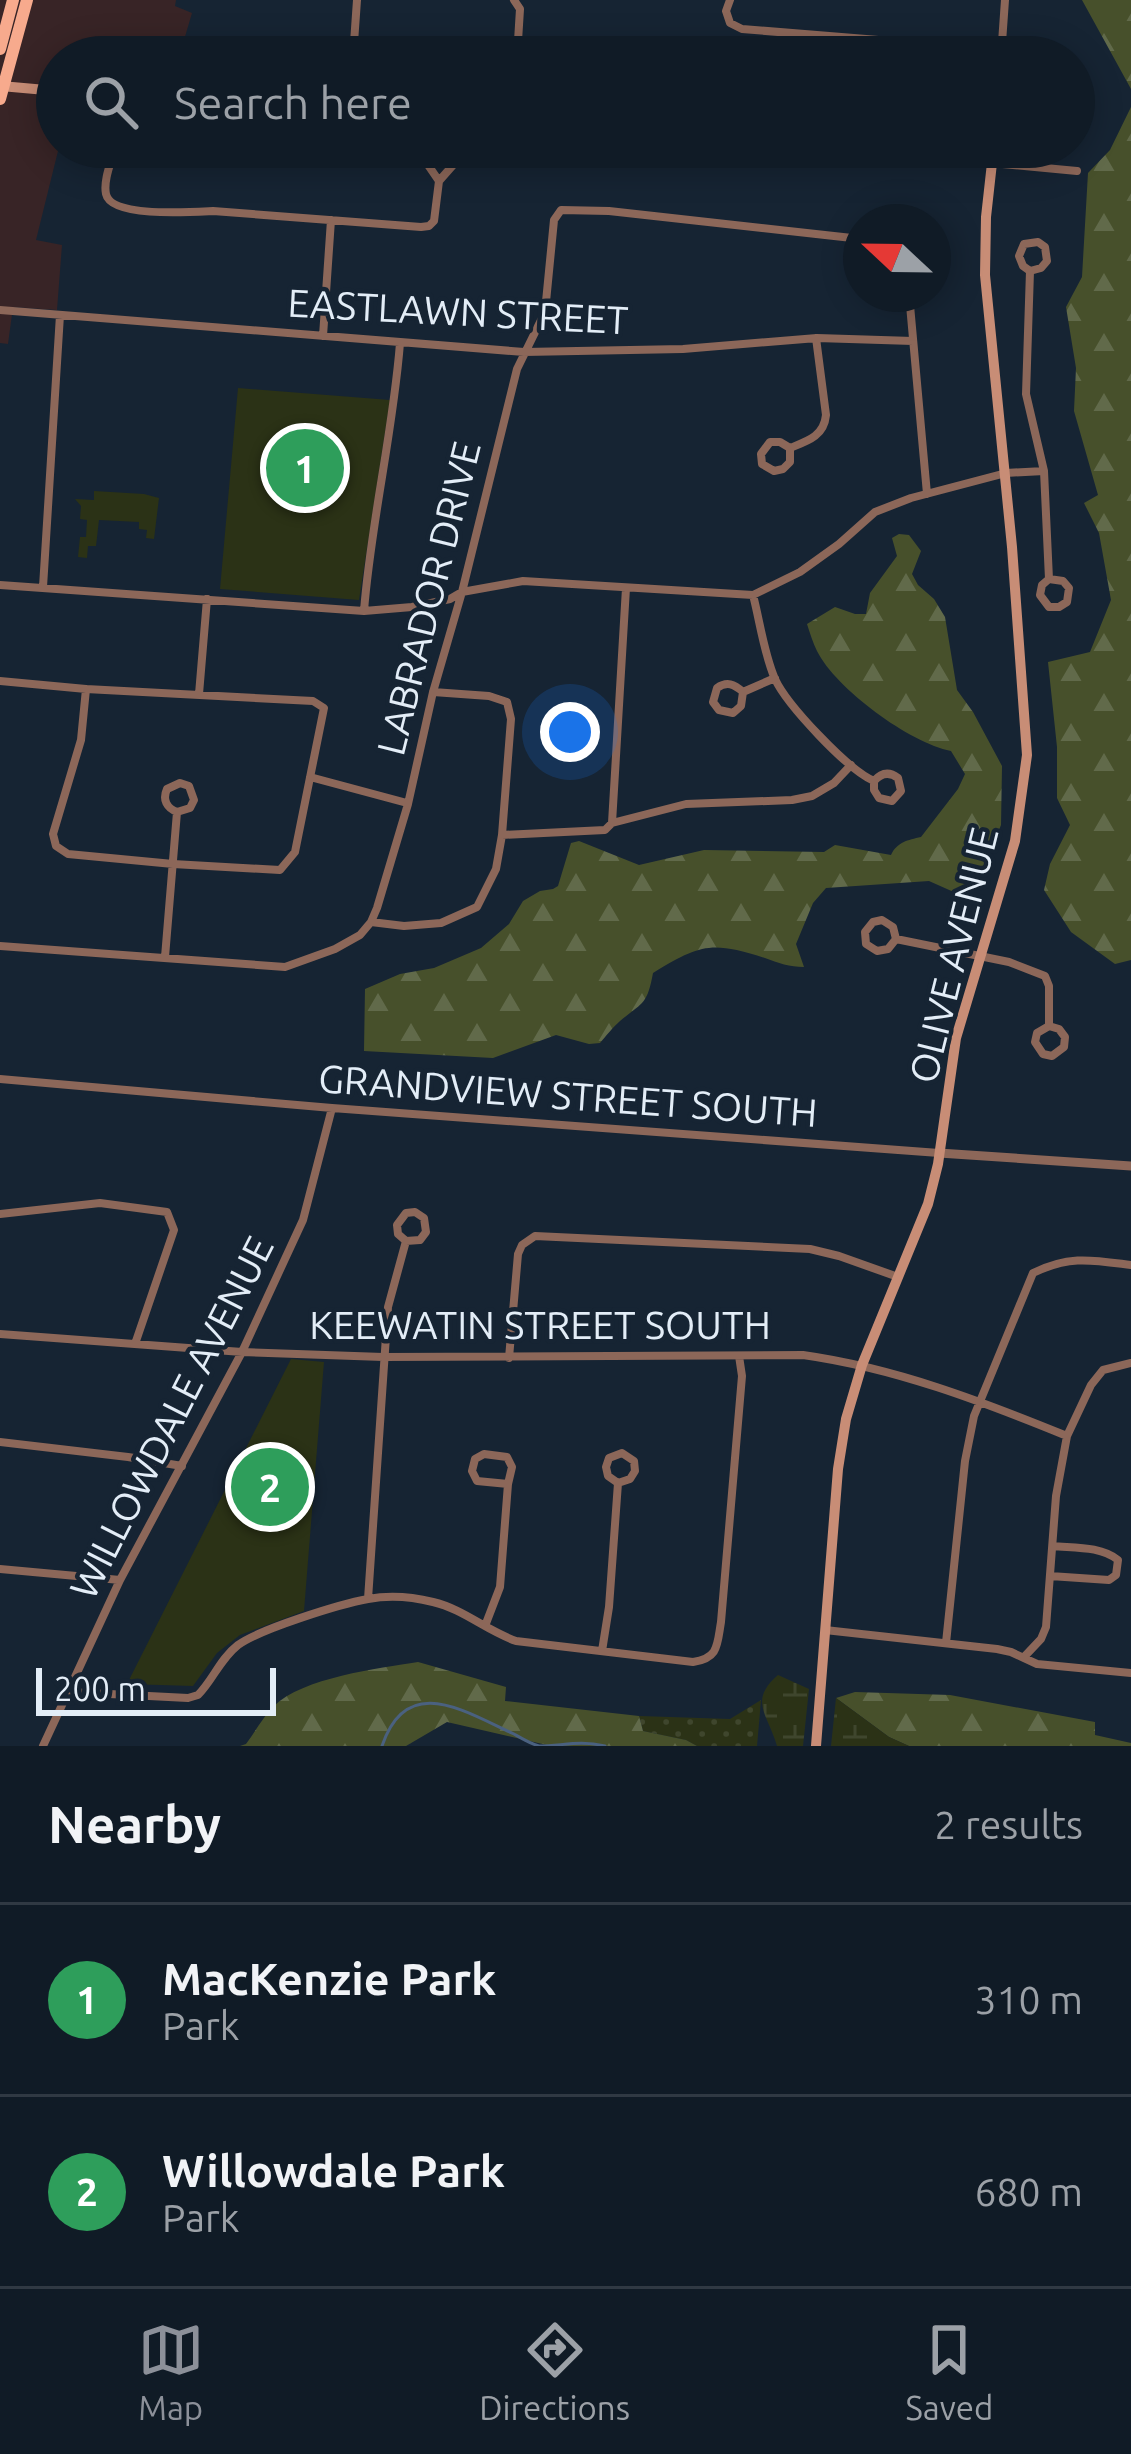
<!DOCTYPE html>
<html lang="en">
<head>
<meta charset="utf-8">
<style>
	body { margin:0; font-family:Ubuntu,sans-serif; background:#19242e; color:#f1f3f6 }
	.compass { position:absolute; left:843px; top:204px; width:108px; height:108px; border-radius:50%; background:#101b26; box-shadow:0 6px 30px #0003; rotate:292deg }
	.scale { position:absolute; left:36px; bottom:30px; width:240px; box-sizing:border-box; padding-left:12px; border:6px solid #e3edf7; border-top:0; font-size:33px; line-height:42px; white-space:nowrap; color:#e3edf7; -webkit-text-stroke:9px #162433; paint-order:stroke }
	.you { position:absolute; left:570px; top:732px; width:42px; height:42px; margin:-30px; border:9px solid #fff; border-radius:50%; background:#1a73e8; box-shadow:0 0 0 18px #1a73e833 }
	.badge { display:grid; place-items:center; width:78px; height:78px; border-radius:50%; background:#8c9099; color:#fff; font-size:39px; font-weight:700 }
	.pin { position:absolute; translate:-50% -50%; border:6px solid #fff; box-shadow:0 3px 12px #0006 }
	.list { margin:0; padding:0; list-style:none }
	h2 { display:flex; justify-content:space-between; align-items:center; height:156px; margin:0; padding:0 48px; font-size:51px }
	h2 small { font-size:39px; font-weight:400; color:#9ca1a7 }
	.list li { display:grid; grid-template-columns:78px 1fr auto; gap:36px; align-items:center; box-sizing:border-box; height:192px; padding:0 48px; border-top:3px solid #303943 }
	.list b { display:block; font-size:45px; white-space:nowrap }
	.list p { margin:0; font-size:39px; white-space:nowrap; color:#9ca1a7 }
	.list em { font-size:39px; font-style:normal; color:#9ca1a7 }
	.icon { flex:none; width:66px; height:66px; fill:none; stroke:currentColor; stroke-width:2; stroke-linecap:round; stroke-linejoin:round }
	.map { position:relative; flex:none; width:1131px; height:1746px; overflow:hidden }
	.search { position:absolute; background:#101b26; box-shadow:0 6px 30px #0003; left:36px; right:36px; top:36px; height:132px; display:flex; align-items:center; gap:30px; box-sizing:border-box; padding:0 42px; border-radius:66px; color:#9ca1a7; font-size:45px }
	.sheet { height:540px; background:#101b26 }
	nav { display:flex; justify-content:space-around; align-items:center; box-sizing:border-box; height:168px; border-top:3px solid #303943; background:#101b26; font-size:33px; color:#9ca1a7 }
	nav a { display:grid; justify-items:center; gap:6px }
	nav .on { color:#8c9099 }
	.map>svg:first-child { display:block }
	.commercial { fill:#382426 }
	.grass { fill:url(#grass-dots) }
	.forest { fill:url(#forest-firs) }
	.wetland { fill:url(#wetland-marsh) }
	.park { fill:#2b3216 }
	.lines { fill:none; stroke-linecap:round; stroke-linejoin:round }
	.stream { stroke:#4a6180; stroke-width:3 }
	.minor { stroke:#8c6759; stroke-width:8 }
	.tertiary { stroke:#8c6759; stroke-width:9 }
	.secondary { stroke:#c88d76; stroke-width:10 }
	.primary { stroke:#f7aa8d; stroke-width:12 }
	.labels { text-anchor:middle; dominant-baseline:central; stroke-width:9; stroke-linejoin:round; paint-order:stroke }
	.street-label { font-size:39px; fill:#e3edf7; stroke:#162433 }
</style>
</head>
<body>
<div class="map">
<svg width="1131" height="1746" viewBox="0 0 1131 1746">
	<defs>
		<pattern id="grass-dots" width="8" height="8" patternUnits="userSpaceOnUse" patternTransform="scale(3)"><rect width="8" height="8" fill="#2b3216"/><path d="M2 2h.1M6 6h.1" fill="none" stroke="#3f462d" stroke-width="1.8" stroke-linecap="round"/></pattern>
		<pattern id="forest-firs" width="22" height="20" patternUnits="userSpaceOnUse" patternTransform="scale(3)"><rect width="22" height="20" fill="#47502b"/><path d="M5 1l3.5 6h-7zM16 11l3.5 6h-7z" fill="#616a4a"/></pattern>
		<pattern id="wetland-marsh" width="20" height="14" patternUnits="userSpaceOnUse" patternTransform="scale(3)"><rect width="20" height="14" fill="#2b3216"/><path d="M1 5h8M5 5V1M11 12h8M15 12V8" fill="none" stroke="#3f462d"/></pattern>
	</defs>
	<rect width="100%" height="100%" fill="#162433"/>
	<path class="commercial" d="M0 0H176L175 6 192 13 179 57H57L59 147 36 240 62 245 57 310 13 307 8 344 0 343Z"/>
	<path class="grass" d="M761 1700 757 1746H697L686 1740 643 1731 639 1716 730 1719Z"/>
	<path class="forest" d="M1082 0H1131V89Z
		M1131 107V960L1115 964 1071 932 1044 890 1050 864 1070 825 1057 798V747L1048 662 1090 652 1111 600 1099 533 1084 503 1098 495 1074 411 1076 368 1066 307 1082 277 1088 173 1110 150Z
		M899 534 909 535 921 551 912 574 918 585 934 599 945 617 957 690 973 712 1002 766 1001 825 975 889 956 893 929 881 826 888 813 903 796 944 804 967C790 967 778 963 765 958 711 941 701 944 653 973 647 1005 643 1002 620 1021 613 1027 606 1036 600 1043L589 1044 556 1035 493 1058 364 1051 365 989 400 974 434 968 481 948 509 924 523 901 540 891 553 889 558 886 571 843 579 841 639 865 704 850 824 852 835 845 891 855C897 842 908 840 921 837L958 789 965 774 951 751C910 743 836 689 817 651 813 643 810 633 807 624L835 607 855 614H866L870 593 897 556 892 538Z
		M418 1662 506 1687 505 1701 639 1716 643 1731 686 1740 697 1746H551L447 1722 406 1746H240L246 1744C255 1732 263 1717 274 1706 302 1678 379 1668 418 1662Z
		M855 1692 950 1695 1095 1722V1735L1131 1743V1746H909L889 1737 836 1698Z"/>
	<path class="wetland" d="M778 1675 809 1689 803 1746H777C768 1714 748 1701 778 1675Z
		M836 1698 889 1737 909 1746H831Z"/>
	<path class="park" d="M238 388 390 400 359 600 220 589Z
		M94 491 144 494 159 498 154 539 146 538 147 530 139 529V522L99 520 96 546H88L87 558 78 557 80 537H86L87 520 80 519 81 506 75 499 94 500Z
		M291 1359 324 1362 304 1611 240 1635 217 1653 193 1686 127 1684Z"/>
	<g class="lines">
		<path class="stream" d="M382 1746C407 1672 465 1712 514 1734 521 1738 531 1744 539 1746 562 1746 579 1740 605 1746"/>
		<path class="minor" d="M514 0 520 9 517 57
			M730 0 726 11 730 23 742 29 1001 50
			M353 57 357 0
			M1001 57 1005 0
			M115 147C112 160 103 180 106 194 111 218 193 212 213 211L421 227 429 226 434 221 439 181
			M432 147 427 152 426 162 439 181 454 164V155L448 147
			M993 147 992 163 1077 171
			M1030 271 1041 268 1047 261 1045 247 1038 242 1024 244 1019 256 1023 266 1030 271 1026 394 1044 471 1049 579 1042 585 1040 595 1049 607H1059L1067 602 1069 588 1063 581 1049 579
			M909 294 927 494
			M0 310 524 352 683 349 817 338 913 341
			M323 336 331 220
			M790 448 780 442H770L761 454 762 464 774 471 783 469 790 462V448C808 441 824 436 826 415L816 338
			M0 585 364 611 412 607 450 599 462 592 523 581 753 595 800 572 839 544 875 512 911 498 1006 473 1044 471
			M43 587 60 315
			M753 595C760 622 764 654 775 679 787 705 848 770 874 781V790L879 798 892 801 901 791 898 778C889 771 881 773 874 781
			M364 611C371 521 393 433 400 343
			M0 681 86 689 313 701 324 708 295 852 280 870 173 864 68 854 56 846 53 834 81 740 86 689
			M743 692C734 684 727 681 717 688L713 702 719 710 733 713 741 706 743 692 775 678
			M199 694 207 599
			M310 777 407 803
			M612 823 626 588
			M502 835 605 830 612 823 686 804 792 800 812 796 834 783 851 765
			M371 922 404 926 441 923 477 907 496 869 502 835 511 719 507 702 489 696 433 692
			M896 939 893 927 882 920 873 922 865 932 866 944 877 951 888 949 896 939 1009 962 1045 976 1049 986V1026L1037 1033 1035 1042 1043 1054 1052 1056 1064 1047 1065 1037 1059 1029 1049 1026
			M0 946 285 967 335 949 360 935 371 922 377 908 408 804 433 692 462 592 517 369 545 312 554 220 561 210 609 211 861 239
			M165 957 177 812C167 808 162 800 167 789L180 783 189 786 194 800 190 808 177 812
			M0 1079 332 1108 939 1153
			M0 1214 100 1203 167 1212 174 1230 135 1344
			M0 1334 242 1352 383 1357 803 1355C895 1368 981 1401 1067 1436
			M509 1358 518 1254 522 1245 535 1236 810 1249 839 1256 898 1277
			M0 1442 128 1457 182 1466
			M0 1569 120 1580
			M1050 1576 1109 1580 1116 1575 1118 1560C1101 1546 1074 1548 1053 1546
			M368 1599 388 1307 406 1241 398 1234 397 1225 406 1213 415 1212 424 1218 426 1232 420 1240 406 1241
			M485 1626 500 1587 508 1484 477 1481 472 1471 475 1459 484 1454 507 1457 512 1467 508 1484
			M825 1630 997 1649 1011 1652 1037 1664 1131 1673
			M946 1643 965 1461 974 1416 1033 1273C1070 1255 1092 1260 1131 1265
			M602 1651 609 1607 618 1483 608 1476 606 1467 609 1458 622 1453 634 1461 635 1471 630 1479 618 1483
			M1024 1657 1041 1639 1046 1627 1056 1496 1067 1436 1091 1385 1103 1370 1131 1363
			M70 1692 188 1698 198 1695C213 1680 220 1659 238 1645 260 1629 340 1604 368 1599 389 1595 413 1597 433 1602 463 1609 487 1631 516 1641L693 1662C719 1658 717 1645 721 1622L742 1376 739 1356
			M43 1746 120 1580 242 1352 303 1220 332 1108"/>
		<path class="tertiary" d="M939 1153 1131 1166"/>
		<path class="secondary" d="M1 86 57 91
			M786 147 992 163 986 217 985 275 1012 547 1027 755 1015 841 956 1038 938 1164 928 1204 862 1365 846 1419 838 1469 816 1746"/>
		<path class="primary" d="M0 49 13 0
			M0 99 27 0"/>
	</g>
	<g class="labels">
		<g class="street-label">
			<text transform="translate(458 311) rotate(3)">EASTLAWN STREET</text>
			<text transform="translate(428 598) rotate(-76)">LABRADOR DRIVE</text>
			<text transform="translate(953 955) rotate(-76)">OLIVE AVENUE</text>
			<text transform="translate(568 1095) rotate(4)">GRANDVIEW STREET SOUTH</text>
			<text x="540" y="1324">KEEWATIN STREET SOUTH</text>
			<text transform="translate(171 1417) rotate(-63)">WILLOWDALE AVENUE</text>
		</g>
	</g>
</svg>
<svg class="compass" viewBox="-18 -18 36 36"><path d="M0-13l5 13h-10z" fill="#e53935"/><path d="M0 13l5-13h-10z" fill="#9ca1a7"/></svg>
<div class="scale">200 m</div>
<div class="you"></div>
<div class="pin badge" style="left:305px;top:468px;background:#2e9e5b">1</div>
<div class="pin badge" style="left:270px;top:1487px;background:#2e9e5b">2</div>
<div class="search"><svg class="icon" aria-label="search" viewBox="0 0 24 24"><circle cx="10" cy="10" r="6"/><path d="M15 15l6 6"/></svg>Search here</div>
</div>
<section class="sheet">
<h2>Nearby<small>2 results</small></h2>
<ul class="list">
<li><span class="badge" style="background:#2e9e5b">1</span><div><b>MacKenzie Park</b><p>Park</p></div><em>310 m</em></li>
<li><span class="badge" style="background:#2e9e5b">2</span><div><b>Willowdale Park</b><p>Park</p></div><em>680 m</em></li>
</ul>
</section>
<nav>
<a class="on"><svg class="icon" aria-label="map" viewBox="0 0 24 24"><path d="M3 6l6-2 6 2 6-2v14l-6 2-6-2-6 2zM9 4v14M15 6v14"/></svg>Map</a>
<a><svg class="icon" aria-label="directions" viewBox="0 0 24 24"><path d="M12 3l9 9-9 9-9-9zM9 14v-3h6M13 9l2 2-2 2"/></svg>Directions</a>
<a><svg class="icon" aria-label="saved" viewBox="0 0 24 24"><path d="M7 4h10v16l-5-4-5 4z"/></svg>Saved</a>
</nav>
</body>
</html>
